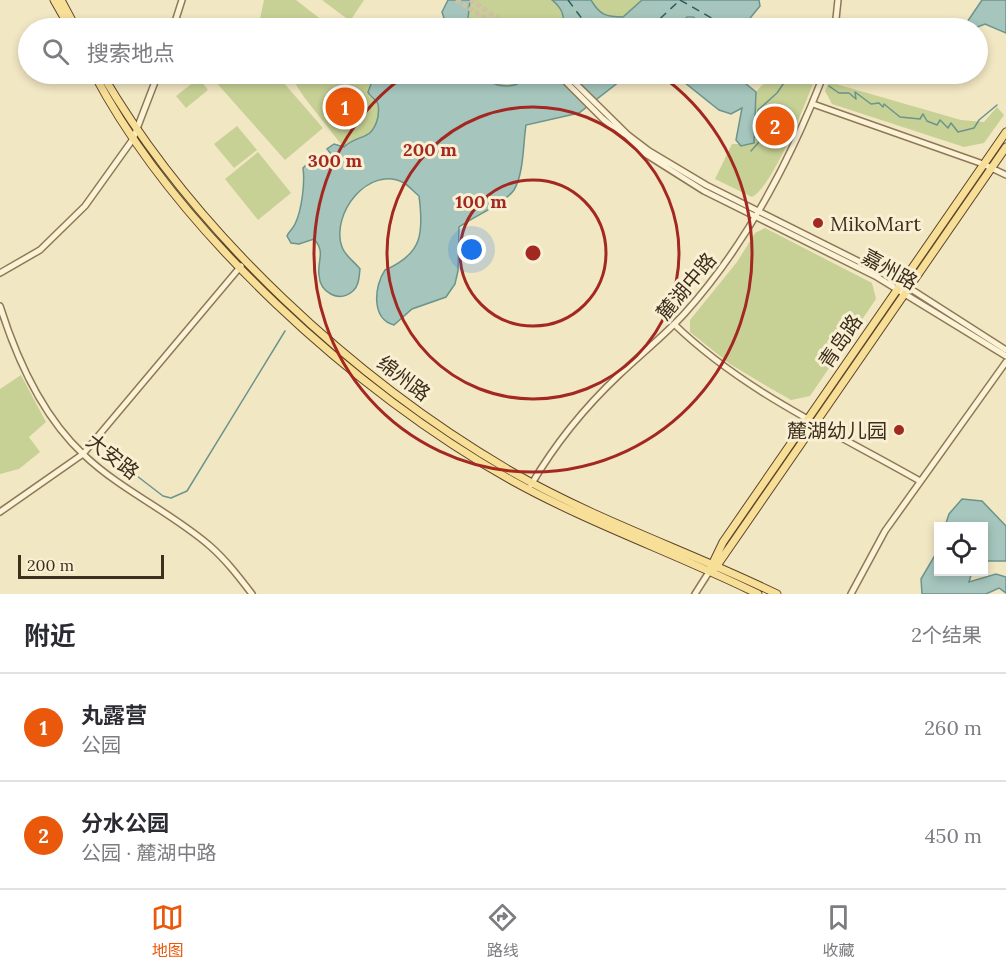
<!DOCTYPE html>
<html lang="zh">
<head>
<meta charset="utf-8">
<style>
	body { margin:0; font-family:Lora,"Noto Sans SC",serif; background:#f7f7f7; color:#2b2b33 }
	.controls { position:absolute; right:18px; bottom:18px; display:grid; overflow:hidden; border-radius:0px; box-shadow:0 3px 9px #0003 }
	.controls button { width:54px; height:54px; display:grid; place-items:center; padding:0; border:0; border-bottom:2px solid #e1e1e2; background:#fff; color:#2b2b33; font:30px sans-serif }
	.scale { position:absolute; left:18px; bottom:15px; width:146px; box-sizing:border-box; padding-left:6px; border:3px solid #3d2e1d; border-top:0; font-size:16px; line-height:21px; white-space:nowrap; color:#3d2e1d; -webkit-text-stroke:4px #f9f0d3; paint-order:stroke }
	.you { position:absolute; left:472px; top:250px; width:21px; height:21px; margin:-15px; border:4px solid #fff; border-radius:50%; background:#1a73e8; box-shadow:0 0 0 9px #1a73e833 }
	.badge { display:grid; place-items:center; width:39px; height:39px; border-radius:50%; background:#ea580c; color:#fff; font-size:20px; font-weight:700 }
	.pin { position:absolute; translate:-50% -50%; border:3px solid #fff; box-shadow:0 2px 6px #0006 }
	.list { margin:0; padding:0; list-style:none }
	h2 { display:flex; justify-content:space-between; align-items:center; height:78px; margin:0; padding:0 24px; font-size:26px }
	h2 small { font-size:20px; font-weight:400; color:#7c7c81 }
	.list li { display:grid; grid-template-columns:39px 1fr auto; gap:18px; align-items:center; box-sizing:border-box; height:108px; padding:0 24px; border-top:2px solid #e1e1e2 }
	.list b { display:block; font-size:22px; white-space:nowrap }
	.list p { margin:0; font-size:20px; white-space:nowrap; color:#7c7c81 }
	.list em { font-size:20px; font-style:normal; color:#7c7c81 }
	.icon { flex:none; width:33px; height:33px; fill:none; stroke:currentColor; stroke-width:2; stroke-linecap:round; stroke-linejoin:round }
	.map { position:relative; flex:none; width:1006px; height:594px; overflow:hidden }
	.search { position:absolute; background:#fff; box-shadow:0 3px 9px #0003; left:18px; right:18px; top:18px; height:66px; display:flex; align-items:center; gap:15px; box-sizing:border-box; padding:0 21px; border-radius:33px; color:#7c7c81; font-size:22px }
	.sheet { height:294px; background:#fff }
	nav { display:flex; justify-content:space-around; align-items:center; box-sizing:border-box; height:84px; border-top:2px solid #e1e1e2; background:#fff; font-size:16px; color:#7c7c81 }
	nav a { display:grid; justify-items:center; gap:3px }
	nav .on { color:#ea580c }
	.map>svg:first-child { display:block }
	.green { fill:#c7d195 }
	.water { fill:#a5c5bd; stroke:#6b948c; stroke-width:1.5 }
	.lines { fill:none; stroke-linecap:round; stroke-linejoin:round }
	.stream { stroke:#6b948c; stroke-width:1.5 }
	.ferry { stroke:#2b5e5d; stroke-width:1.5; stroke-dasharray:8 6; stroke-linecap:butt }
	.minor-tunnel { stroke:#cec2a2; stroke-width:5; stroke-dasharray:5 2.5; stroke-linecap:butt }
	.minor-casing { stroke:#8e7858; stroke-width:8 }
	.major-casing { stroke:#5c452c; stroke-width:9 }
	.minor { stroke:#fcf3d7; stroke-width:5 }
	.major { stroke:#f8df98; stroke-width:7 }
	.ring { fill:none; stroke:#a32822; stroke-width:3 }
	.poi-dot { fill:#a32822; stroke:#f9f0d3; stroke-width:2 }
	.labels { text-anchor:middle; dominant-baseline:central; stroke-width:6; stroke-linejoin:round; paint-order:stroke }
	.poi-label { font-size:20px; fill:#3d2e1d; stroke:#f9f0d3; text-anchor:start }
	.street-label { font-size:20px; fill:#3d2e1d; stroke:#f9f0d3 }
	.centre { fill:#a32822; stroke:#f9f0d3; stroke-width:3 }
	.ring-label { font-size:18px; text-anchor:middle; font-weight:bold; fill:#a32822; stroke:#f9f0d3; stroke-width:6; stroke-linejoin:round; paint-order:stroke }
</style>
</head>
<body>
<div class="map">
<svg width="1006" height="594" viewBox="0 0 1006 594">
	<rect width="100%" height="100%" fill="#f2e7c3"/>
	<path class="green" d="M264 0H296L332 28H258Z
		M322 0H364L350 21Z
		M470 0H552C562 9 564 16 563 28H467Z
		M591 0H642L623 17C606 17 600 15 591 0Z
		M222 74H276L323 128 285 160 214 80Z
		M289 74H375L370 83 369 96 378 103C383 141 362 130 344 148L304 97Z
		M480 74H530C518 91 493 89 480 74Z
		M783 74 816 75C808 99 772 188 752 197L715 179 732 144H748L755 139 756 92 762 85Z
		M199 78 208 90 186 108 176 96Z
		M829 82 961 120 984 122 997 107 1004 115 984 143 964 147 832 104 825 91Z
		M237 126 257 150 234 168 214 144Z
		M258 152 291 193 258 220 225 179Z
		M765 228 872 283 876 299 810 396 791 400 770 388 730 364 690 332V320L737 262 755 233Z
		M21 375 46 422 29 437 40 452 19 469 0 474V389Z"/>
	<path class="water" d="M448 0H470L467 28H442L445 21 442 12Z
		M552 0H591C600 15 606 17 623 17L642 0H759L760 6 742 28H700V22L693 17H687L676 28H563C565 16 562 8 552 0Z
		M982 0H1006V33L985 24 975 28H963Z
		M375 74H480C493 89 518 91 530 74H629L579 113 526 125C523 144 524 173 514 190 505 203 473 217 459 227L458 271 455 284 446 297 412 309 394 325C371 319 374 286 385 270 422 254 424 234 419 196 414 192 409 186 404 183 369 164 330 214 342 247 345 256 355 262 360 269 359 277 359 286 353 291 339 303 320 293 319 275 317 261 326 252 314 239L299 244 291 243 287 236C289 231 293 229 295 224 302 210 305 182 303 168L312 159 329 160 332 155 327 149 334 144 344 147C359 133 372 142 378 117 378 113 380 106 377 102 374 98 370 97 368 92Z
		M674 74H734L756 92 754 143 741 146 736 140 742 108 731 114 719 110Z
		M962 499 982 501 1006 526V561H984V526H945L949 514Z
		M938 550V572H972L969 582 996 574 1006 577V593L999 588 986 594H922L921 579Z"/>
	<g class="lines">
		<path class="stream" d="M797 74 811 81
			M829 86 839 93H849L856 99 855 92 871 104 879 103 883 107 884 104 900 117 920 119 923 114 927 121 937 125 940 120 948 128 951 123 958 132 974 128 979 120 997 105
			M751 151 759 142 758 110 777 93 790 74
			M124 466 163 496 171 498 187 491 285 331"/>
		<path class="ferry" d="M568 0 589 28
			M680 0 729 28
			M650 28 680 0
			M682 74H683"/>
		<path class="minor-tunnel" d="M456 0 502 28
			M470 0 513 28"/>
		<defs>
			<path id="minor" d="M173 28 182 0
				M835 28 838 0
				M558 74 603 119 647 155 704 191 877 277 1006 356
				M566 74 628 135 649 151 706 185 900 282 1006 350
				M813 104 983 164 1006 175
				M0 273 40 250 85 206 133 139 158 74
				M0 306C17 360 42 416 84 455 122 491 171 512 210 546 226 560 239 577 252 594
				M674 324C744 392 836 433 920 481
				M531 485C555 444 585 407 619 375 641 354 665 335 685 313 747 244 791 159 824 74
				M0 512 83 454 241 266
				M695 594 709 572
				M851 594 885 531 1006 362"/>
			<path id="major" d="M54 0 70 28
				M61 0 76 28
				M94 74C178 232 356 393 511 480 590 524 677 554 758 594
				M102 74C195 233 355 381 514 473 598 521 691 552 777 594
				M711 567 723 542 1006 132
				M716 567 1006 147"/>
		</defs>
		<use href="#minor" class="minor-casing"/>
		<use href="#major" class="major-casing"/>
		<use href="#minor" class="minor"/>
		<use href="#major" class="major"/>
	</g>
	<g class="ring">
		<circle cx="533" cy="253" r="73"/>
		<circle cx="533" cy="253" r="146"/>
		<path d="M659 74A219 219 0 1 1 407 74"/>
	</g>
	<g class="poi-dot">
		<circle cx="818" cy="223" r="6"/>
		<circle cx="899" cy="430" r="6"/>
	</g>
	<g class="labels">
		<g class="poi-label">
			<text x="830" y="223">MikoMart</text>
			<text x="887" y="430" text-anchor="end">麓湖幼儿园</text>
		</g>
		<g class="street-label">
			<text transform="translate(890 269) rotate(29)">嘉州路</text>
			<text transform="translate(686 286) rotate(-50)">麓湖中路</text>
			<text transform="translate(840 341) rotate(-56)">青岛路</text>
			<text transform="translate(404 378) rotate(37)">绵州路</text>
			<text transform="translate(113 456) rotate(38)">大安路</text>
		</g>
	</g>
	<circle cx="533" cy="253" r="9" class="centre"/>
	<g class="ring-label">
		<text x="430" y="156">200 m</text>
		<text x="335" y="167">300 m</text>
		<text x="481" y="208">100 m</text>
	</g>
</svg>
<div class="controls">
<button><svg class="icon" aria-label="locate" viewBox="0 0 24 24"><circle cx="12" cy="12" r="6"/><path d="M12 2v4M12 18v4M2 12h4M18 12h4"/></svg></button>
</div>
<div class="scale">200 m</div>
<div class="you"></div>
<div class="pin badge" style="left:345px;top:107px">1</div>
<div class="pin badge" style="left:775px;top:126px">2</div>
<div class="search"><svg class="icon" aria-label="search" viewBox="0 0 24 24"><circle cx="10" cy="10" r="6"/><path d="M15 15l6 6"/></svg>搜索地点</div>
</div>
<section class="sheet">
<h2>附近<small>2个结果</small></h2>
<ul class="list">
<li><span class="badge">1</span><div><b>丸露营</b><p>公园</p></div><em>260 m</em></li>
<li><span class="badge">2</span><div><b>分水公园</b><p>公园 · 麓湖中路</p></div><em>450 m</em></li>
</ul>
</section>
<nav>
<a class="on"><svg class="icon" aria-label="map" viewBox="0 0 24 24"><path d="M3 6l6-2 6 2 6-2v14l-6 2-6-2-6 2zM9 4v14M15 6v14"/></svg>地图</a>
<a><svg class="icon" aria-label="directions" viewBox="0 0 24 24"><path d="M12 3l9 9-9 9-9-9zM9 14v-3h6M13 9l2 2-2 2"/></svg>路线</a>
<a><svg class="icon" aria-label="saved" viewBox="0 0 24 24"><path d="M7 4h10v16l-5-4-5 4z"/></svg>收藏</a>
</nav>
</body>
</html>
